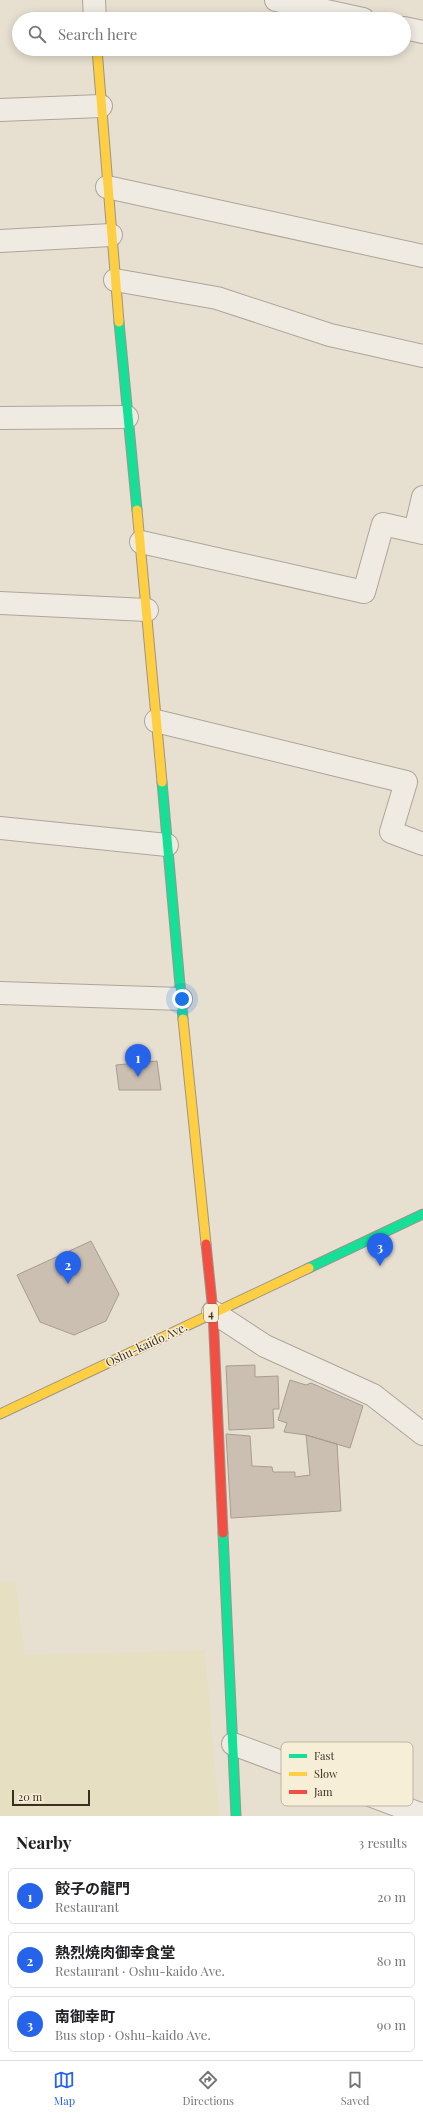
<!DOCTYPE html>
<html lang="en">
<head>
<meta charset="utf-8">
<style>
	body { margin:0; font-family:"Playfair Display","Noto Sans JP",serif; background:#f6f6f6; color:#202124 }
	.scale { position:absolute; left:12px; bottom:10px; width:78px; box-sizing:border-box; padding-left:4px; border:2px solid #3d2e20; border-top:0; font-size:11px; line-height:14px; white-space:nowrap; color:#3d2e20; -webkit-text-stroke:3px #f7eed8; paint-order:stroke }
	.you { position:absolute; left:182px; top:999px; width:14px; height:14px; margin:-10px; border:3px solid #fff; border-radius:50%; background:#1a73e8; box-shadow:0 0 0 6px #1a73e833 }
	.badge { display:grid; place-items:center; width:26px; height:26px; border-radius:50%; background:#2563eb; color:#fff; font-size:13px; font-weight:700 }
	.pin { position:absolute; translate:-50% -33px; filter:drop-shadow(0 1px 2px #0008) }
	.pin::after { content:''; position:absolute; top:21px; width:14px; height:12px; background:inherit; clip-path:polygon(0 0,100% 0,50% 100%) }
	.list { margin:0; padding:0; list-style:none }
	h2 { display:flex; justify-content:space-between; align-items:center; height:52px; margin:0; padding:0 16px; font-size:17px }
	h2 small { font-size:13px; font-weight:400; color:#757577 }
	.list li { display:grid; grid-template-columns:26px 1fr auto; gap:12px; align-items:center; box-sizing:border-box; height:56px; margin:0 8px 8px; padding:0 8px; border:1px solid #e0e0e0; border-radius:6px }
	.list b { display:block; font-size:15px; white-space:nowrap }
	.list p { margin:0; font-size:13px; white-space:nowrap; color:#757577 }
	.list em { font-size:13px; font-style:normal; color:#757577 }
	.icon { flex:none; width:22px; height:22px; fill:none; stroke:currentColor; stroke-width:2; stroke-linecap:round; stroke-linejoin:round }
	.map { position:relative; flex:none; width:423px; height:1816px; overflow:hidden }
	.search { position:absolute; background:#fff; box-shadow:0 2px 10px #0003; left:12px; right:12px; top:12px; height:44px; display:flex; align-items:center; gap:10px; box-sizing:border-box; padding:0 14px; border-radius:22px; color:#757577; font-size:15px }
	.sheet { height:244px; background:#fff }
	nav { display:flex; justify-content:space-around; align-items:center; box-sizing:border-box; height:56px; border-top:1px solid #e0e0e0; background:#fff; font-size:11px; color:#757577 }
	nav a { display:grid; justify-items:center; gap:2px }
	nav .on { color:#2563eb }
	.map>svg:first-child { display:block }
	.farmland { fill:#e6dfc2 }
	.building { fill:#cbbfb2; stroke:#a89c90 }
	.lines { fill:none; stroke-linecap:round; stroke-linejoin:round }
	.street-casing { stroke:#ada599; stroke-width:24 }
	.fast-casing { stroke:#9c958a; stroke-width:11 }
	.slow-casing { stroke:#9c958a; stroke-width:11 }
	.jam-casing { stroke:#9c958a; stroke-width:11 }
	.street { stroke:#efebe3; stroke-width:22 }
	.fast { stroke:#16e098; stroke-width:9 }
	.slow { stroke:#ffcf43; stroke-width:9 }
	.jam { stroke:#f24e42; stroke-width:9 }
	.labels { text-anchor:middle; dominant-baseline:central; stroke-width:3; stroke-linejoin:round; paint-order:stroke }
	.shield { fill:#f7eed8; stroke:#756857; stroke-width:1 }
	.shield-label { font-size:11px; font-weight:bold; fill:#3d2e20 }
	.street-label { font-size:12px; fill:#3d2e20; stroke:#f7eed8 }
	.key { fill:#f7eed8; stroke:#bfb4a1; stroke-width:1 }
	.key-label { font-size:11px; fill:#3d2e20 }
</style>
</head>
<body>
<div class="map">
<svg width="423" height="1816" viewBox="0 0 423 1816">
	<rect width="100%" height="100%" fill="#e7e0d1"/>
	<path class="farmland" d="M15 1581 25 1655 205 1650 219 1816H0V1582Z"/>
	<path class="building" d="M157 1061 161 1090H119L116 1065Z
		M91 1241 119 1294 106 1321 74 1335 40 1322 17 1275Z
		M255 1365V1377L278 1376 279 1409H273L274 1428 229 1430 226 1366Z
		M290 1380 306 1385 311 1383 363 1406 350 1448 306 1435 284 1432 287 1423 278 1420Z
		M226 1434 250 1436 252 1466 272 1467 273 1472H295V1477L310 1475 306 1435 337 1444 341 1511 231 1518Z"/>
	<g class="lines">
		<defs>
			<path id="street" d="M94 0 95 19
				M276 0 363 19
				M404 28 423 32
				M0 110 101 106
				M107 187 423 256
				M0 241 111 235
				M115 280 217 298 330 335 423 356
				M0 418 127 417
				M415 531 423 497
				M141 542 364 592 383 524 423 533
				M0 603 147 610
				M156 721 406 782 391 832 423 844
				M0 828 167 845
				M0 993 181 999
				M213 1312 265 1346 373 1395 423 1434
				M233 1744 423 1815"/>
			<path id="fast" d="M119 322 137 510
				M162 782 183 1019
				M309 1268 423 1214
				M223 1533 236 1816"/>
			<path id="slow" d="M97 49 119 322
				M137 510 162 782
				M183 1019 206 1244
				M0 1414 309 1268"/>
			<path id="jam" d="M206 1244 213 1312 223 1533"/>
		</defs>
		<use href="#street" class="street-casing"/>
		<use href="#fast" class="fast-casing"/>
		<use href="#slow" class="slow-casing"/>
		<use href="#jam" class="jam-casing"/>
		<use href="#street" class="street"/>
		<use href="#fast" class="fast"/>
		<use href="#slow" class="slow"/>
		<use href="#jam" class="jam"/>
	</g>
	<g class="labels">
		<rect class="shield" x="204" y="1304" width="14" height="18" rx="3"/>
		<g class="shield-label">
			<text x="211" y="1313">4</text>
		</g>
		<g class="street-label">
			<text transform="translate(146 1344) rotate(-25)">Oshu-kaido Ave.</text>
		</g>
	</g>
	<rect x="281" y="1742" width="132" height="64" rx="6" class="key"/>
	<rect x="289" y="1754" width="18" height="4" fill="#16e098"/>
	<rect x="289" y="1772" width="18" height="4" fill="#ffcf43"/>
	<rect x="289" y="1790" width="18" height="4" fill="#f24e42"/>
	<g class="key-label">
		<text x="314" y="1760">Fast</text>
		<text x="314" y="1778">Slow</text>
		<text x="314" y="1796">Jam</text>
	</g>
</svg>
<div class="scale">20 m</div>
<div class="you"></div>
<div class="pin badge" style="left:138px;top:1077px">1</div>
<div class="pin badge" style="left:68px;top:1284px">2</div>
<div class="pin badge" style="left:380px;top:1266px">3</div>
<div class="search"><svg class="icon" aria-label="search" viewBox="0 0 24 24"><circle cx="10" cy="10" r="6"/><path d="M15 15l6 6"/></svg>Search here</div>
</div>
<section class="sheet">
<h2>Nearby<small>3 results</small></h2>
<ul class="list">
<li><span class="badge">1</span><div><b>餃子の龍門</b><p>Restaurant</p></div><em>20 m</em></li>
<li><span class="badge">2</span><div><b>熱烈焼肉御幸食堂</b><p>Restaurant · Oshu-kaido Ave.</p></div><em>80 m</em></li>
<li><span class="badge">3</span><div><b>南御幸町</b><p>Bus stop · Oshu-kaido Ave.</p></div><em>90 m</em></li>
</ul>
</section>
<nav>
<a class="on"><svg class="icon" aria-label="map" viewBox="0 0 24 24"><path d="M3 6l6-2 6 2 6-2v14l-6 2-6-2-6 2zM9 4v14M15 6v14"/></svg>Map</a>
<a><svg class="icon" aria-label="directions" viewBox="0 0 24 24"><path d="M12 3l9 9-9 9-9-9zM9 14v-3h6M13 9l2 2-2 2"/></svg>Directions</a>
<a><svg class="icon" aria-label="saved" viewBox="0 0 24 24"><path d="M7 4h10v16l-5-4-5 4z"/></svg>Saved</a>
</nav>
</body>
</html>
